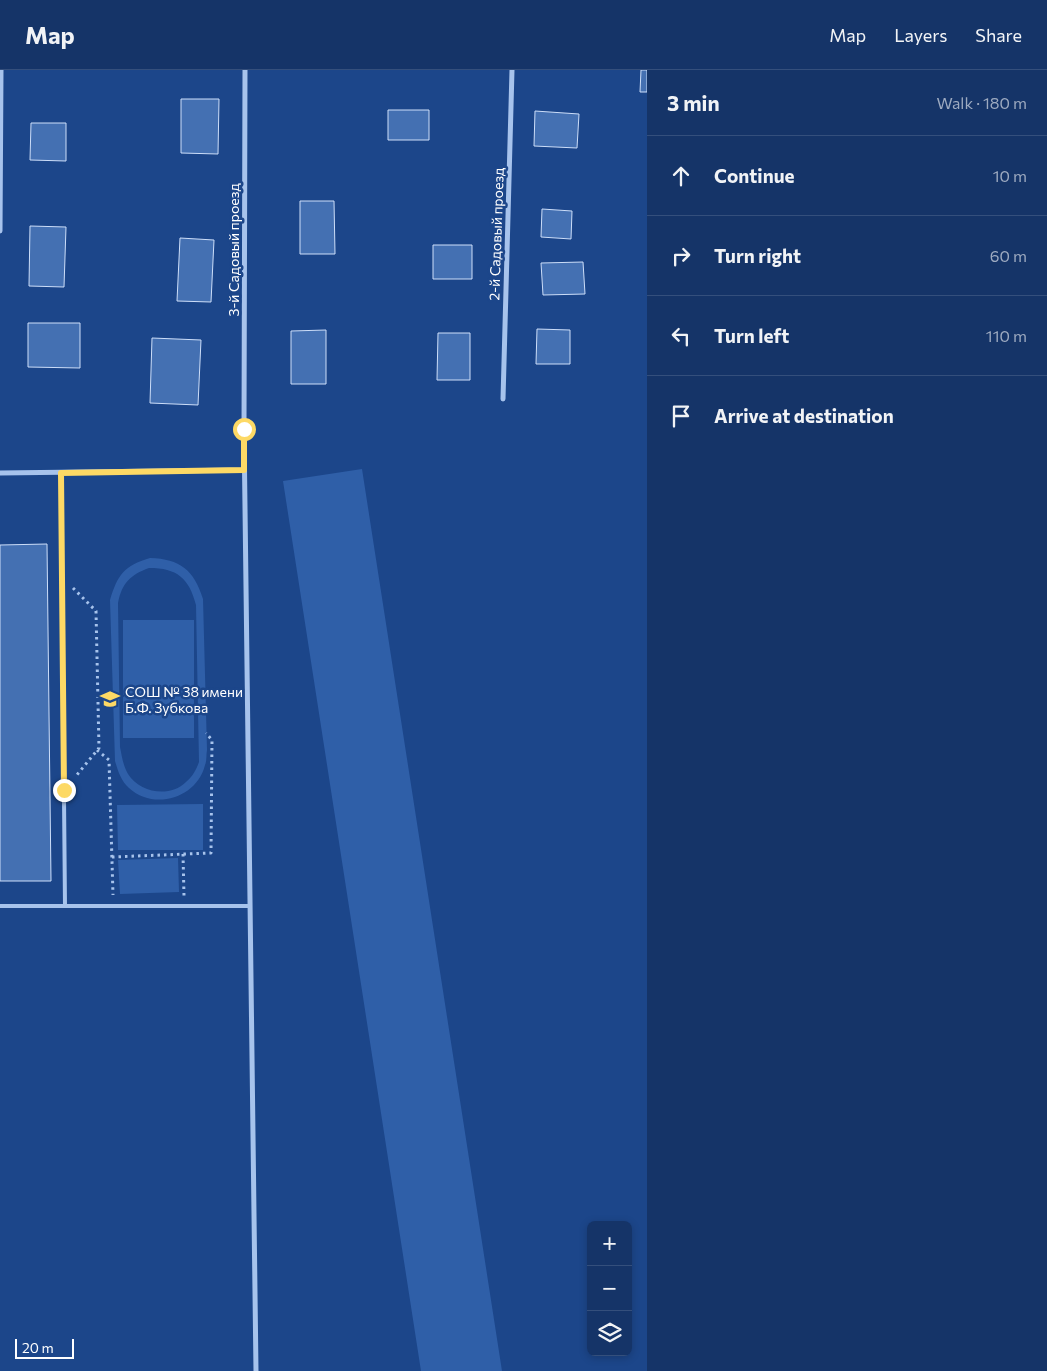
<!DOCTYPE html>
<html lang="en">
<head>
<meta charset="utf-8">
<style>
	body { margin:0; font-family:Commissioner,sans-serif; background:#223f71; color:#f1f3f6 }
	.controls { position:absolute; right:15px; bottom:15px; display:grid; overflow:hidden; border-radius:8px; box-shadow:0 2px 8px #0003 }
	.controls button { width:45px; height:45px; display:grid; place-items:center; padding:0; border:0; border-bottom:1px solid #344f7c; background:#153468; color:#f1f3f6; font:25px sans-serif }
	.scale { position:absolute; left:15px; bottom:12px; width:59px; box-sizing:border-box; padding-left:5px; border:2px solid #fff; border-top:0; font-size:14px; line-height:18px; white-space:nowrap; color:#fff; -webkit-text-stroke:4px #1c468a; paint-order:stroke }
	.stop { position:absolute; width:15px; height:15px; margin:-11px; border:4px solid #fdd965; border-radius:50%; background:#fff }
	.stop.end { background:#fdd965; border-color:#fff; box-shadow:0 1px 5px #0008 }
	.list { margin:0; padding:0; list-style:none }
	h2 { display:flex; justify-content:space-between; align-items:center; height:65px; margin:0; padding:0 20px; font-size:21px }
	h2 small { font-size:16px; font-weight:400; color:#9daac0 }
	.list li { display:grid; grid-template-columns:32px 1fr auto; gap:15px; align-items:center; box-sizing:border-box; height:80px; padding:0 20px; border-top:1px solid #344f7c }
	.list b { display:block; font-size:19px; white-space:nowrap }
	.list em { font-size:16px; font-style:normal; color:#9daac0 }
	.icon { flex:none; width:28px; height:28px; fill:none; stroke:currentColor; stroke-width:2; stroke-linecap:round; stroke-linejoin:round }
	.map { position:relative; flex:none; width:647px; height:1301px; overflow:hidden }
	header { display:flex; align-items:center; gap:30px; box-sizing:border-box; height:70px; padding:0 25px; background:#153468; border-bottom:1px solid #344f7c }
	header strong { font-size:24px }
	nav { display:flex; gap:28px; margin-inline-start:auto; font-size:18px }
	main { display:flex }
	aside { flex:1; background:#153468 }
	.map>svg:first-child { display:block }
	.green { fill:#2f5fa8; fill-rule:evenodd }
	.building { fill:#4470b2; stroke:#cddef9 }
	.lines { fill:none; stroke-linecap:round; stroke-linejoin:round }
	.path { stroke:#a7c3ec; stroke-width:3; stroke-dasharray:2.5 4; stroke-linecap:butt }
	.lane { stroke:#a7c3ec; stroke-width:4 }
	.street { stroke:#a7c3ec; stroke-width:5 }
	.route { stroke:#fdd965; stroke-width:6 }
	.labels { text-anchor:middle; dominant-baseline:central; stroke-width:5; stroke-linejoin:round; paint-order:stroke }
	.street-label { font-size:14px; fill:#fff; stroke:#1c468a }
	.poi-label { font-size:14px; fill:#fff; stroke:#1c468a; text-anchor:start }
</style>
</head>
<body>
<header>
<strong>Map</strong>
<nav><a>Map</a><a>Layers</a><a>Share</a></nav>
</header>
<main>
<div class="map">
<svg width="647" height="1301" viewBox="0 0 647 1301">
	<rect width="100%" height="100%" fill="#1c468a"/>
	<path class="green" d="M362 399 502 1301H421L283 411Z
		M150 488C180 489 194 500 203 529L207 680C206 685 207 691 205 695 197 728 154 741 129 718 121 711 118 701 115 691L110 530C118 504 124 496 150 488ZM149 498C177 498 189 508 196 535L199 692C196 700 193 706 186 712 170 728 140 723 128 704 123 695 122 687 120 677L118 533C122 513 130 505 149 498Z
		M123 550H194V668H123Z
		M203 734V780H118L117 735Z
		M178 788 179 822 120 824 118 790Z"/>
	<path class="building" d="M641 0H647V22H640Z
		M181 29H219L218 84 181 83Z
		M388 40H429V70H388Z
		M535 41 579 44 577 78 534 76Z
		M31 53H66V91L30 90Z
		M300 131H334L335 184H300Z
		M542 139 572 141 571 169 541 167Z
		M30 156 66 157 64 217 29 216Z
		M180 168 214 170 211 232 177 231Z
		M433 175H472V209H433Z
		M583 192 585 224 543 225 541 193Z
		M28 253H80V298L28 297Z
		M537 259 570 260V294H536Z
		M326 260V314H291V261Z
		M438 263H470V310H437Z
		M152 268 201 270 198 335 150 333Z
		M47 474 51 811H0V475Z"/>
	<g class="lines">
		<path class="path" d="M73 518 96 541 99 678 76 706
			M97 680 109 690 113 825
			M183 784 184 826
			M112 787 211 783 212 670 206 663"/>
		<path class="lane" d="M61 403 65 836
			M0 836H250"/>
		<path class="street" d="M245 0 244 359 256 1301
			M0 161 1 0
			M503 329 512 0
			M0 403 244 400"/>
	</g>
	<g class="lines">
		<path class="route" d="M64 720 61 403 244 400V359"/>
	</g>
	<defs>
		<symbol id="school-bare" viewBox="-9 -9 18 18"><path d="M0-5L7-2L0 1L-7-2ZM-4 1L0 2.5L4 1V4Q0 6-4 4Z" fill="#fdd965" stroke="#1c468a" stroke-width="2.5" paint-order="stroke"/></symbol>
	</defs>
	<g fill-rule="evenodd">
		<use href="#school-bare" x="96" y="615" width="28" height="28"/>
	</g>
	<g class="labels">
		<g class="street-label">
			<text transform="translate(496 164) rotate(-88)">2-й Садовый проезд</text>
			<text transform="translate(233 180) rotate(-90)">3-й Садовый проезд</text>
		</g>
		<g class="poi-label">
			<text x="125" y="621">СОШ № 38 имени<tspan x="125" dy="16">Б.Ф. Зубкова</tspan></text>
		</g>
	</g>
</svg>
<div class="controls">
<button>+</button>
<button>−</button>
<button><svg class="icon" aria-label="layers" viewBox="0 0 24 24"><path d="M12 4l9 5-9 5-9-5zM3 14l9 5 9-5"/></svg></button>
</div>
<div class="scale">20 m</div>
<div class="stop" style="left:244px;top:359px"></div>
<div class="stop end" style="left:64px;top:720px"></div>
</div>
<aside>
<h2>3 min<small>Walk · 180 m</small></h2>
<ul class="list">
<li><svg class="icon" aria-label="ahead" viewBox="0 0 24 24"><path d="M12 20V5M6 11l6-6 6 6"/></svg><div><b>Continue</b></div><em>10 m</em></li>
<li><svg class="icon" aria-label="right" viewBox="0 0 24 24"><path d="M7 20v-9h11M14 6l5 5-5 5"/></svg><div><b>Turn right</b></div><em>60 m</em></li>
<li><svg class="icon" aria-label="left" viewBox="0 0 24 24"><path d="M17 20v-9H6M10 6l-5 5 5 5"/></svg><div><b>Turn left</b></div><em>110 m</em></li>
<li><svg class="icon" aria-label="arrive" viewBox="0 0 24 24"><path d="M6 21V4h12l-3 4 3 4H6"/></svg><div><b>Arrive at destination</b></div></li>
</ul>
</aside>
</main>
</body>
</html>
